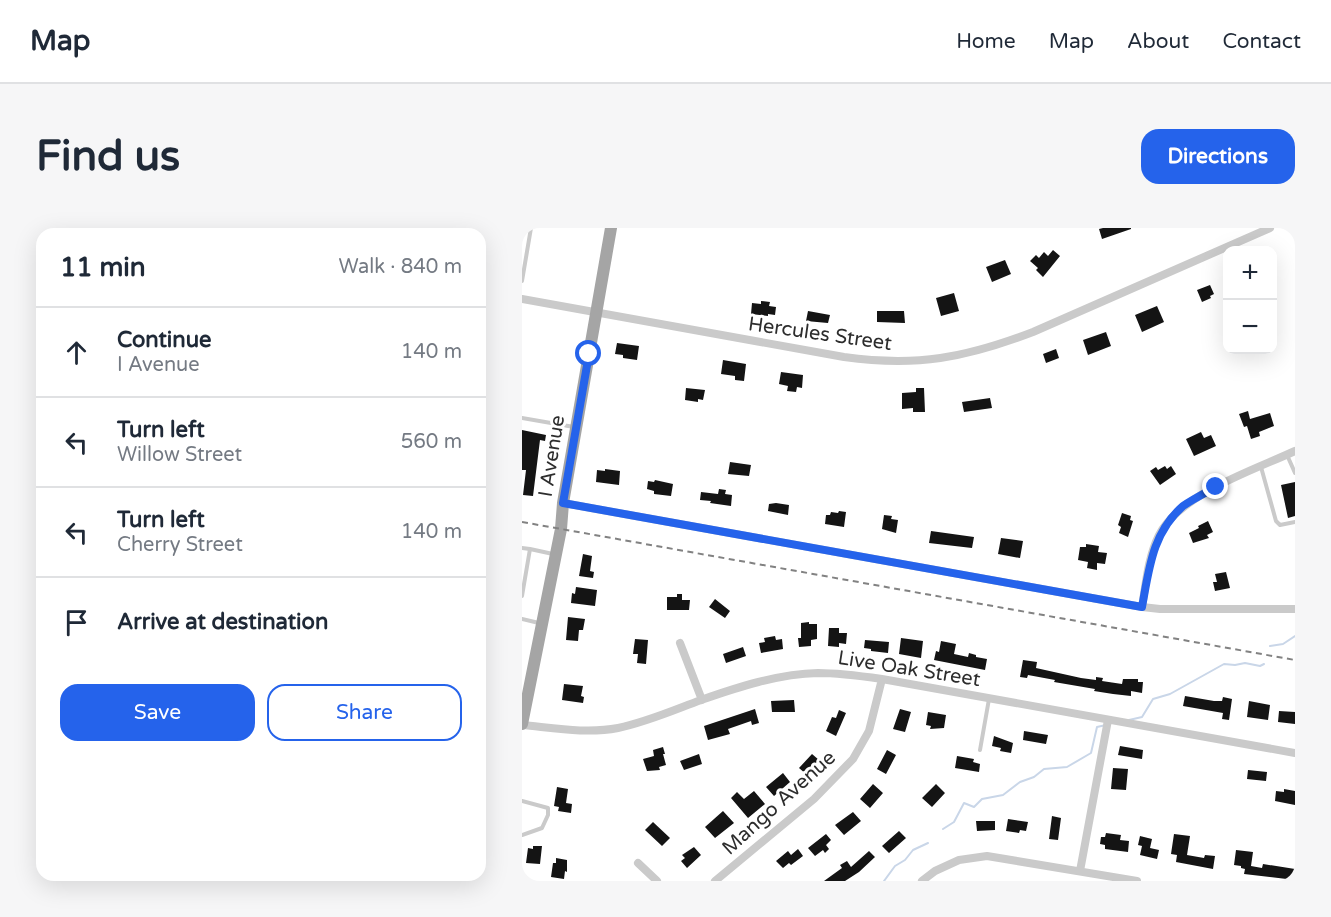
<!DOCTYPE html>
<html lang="en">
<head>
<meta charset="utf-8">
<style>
	body { margin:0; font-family:"Varela Round",sans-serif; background:#f6f6f7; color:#1f2937 }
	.controls { position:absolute; right:18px; top:18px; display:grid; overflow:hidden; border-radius:12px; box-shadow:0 6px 24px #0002 }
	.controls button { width:54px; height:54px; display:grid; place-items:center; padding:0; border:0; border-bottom:2px solid #e0e1e3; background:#fff; color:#1f2937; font:30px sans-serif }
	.stop { position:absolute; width:18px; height:18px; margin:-14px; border:4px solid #2563eb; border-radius:50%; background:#fff }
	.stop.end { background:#2563eb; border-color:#fff; box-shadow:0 2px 6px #0008 }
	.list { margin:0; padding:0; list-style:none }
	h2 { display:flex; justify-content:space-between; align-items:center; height:78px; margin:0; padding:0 24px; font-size:26px }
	h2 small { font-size:20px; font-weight:400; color:#747a83 }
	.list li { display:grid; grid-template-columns:39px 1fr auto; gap:18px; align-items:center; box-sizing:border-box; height:90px; padding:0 24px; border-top:2px solid #e0e1e3 }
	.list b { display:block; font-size:22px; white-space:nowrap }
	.list p { margin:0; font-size:20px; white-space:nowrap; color:#747a83 }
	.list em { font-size:20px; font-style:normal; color:#747a83 }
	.actions { display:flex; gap:12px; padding:18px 24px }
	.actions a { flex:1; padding:14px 0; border:2px solid #2563eb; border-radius:18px; text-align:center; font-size:21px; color:#2563eb }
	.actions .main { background:#2563eb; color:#fff }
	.icon { flex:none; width:33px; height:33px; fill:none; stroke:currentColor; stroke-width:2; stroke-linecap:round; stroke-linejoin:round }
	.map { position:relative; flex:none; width:773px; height:653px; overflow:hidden; border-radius:18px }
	header { display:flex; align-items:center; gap:36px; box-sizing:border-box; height:84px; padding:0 30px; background:#fff; border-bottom:2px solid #e0e1e3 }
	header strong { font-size:28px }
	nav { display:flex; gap:33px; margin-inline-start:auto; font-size:21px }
	.intro { display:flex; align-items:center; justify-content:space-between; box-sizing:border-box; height:144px; padding:0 36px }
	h1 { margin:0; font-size:42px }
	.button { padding:15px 27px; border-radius:18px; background:#2563eb; color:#fff; font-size:21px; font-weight:700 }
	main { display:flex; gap:36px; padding:0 36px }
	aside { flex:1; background:#fff; border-radius:18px; box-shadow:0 6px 24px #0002 }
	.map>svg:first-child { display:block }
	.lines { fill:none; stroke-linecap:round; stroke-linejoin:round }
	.stream { stroke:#c9d6e8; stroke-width:2 }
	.building { fill:#141414 }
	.service { stroke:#cacaca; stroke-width:4 }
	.minor { stroke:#cacaca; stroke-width:8 }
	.primary { stroke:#a5a5a5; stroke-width:12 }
	.rail { stroke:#828282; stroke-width:2; stroke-dasharray:6 4.5; stroke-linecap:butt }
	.route { stroke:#2563eb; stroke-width:8 }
	.labels { text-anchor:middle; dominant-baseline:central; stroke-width:6; stroke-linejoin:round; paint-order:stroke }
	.street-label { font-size:20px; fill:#2d2d2d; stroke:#fff }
</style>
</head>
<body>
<header>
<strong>Map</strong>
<nav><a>Home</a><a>Map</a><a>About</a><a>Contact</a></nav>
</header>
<div class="intro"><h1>Find us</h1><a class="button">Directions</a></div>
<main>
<aside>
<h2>11 min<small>Walk · 840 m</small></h2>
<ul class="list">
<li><svg class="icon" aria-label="ahead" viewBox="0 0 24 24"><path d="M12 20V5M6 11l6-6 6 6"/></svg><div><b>Continue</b><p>I Avenue</p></div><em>140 m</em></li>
<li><svg class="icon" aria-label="left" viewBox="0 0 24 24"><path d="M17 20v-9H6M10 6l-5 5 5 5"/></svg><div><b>Turn left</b><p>Willow Street</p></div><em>560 m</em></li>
<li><svg class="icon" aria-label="left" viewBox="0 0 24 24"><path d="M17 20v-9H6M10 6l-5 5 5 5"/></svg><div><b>Turn left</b><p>Cherry Street</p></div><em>140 m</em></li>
<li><svg class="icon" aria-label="arrive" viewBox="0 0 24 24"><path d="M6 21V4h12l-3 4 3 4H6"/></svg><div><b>Arrive at destination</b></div></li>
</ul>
<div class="actions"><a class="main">Save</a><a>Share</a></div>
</aside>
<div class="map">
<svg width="773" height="653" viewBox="0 0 773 653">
	<rect width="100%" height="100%" fill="#fff"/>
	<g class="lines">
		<path class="stream" d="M748 418 761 416 773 408
			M607 492 620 489 631 471 648 466 702 436 713 437 723 435 738 438 742 436
			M421 601 432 594 442 575 452 579 460 571 481 567 498 554 512 549 522 541 545 539 569 525 575 499 584 497
			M362 653 373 638 383 632 391 622 406 615"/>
	</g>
	<path class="building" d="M581 0H609V1L580 11 577 1Z
		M531 22 538 28 521 49 514 42 516 40 508 33 514 27 517 30 522 24 526 28Z
		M483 32 489 46 470 54 464 39Z
		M688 57 692 66 688 68 689 70 680 74 675 62Z
		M432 65 437 83 419 88 414 70Z
		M239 73 248 74 247 78 254 79 253 87 246 86V88L229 86 230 75 239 76Z
		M635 78 642 94 620 104 613 87Z
		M286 83 308 87 306 95 284 93Z
		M355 83H382L383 95 355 94Z
		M584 104 589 118 566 127 561 112Z
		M95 115 117 118 115 132 101 130V127L93 126Z
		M534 121 537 130 524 135 521 126Z
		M201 132 224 136 222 153 213 152V148L199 146Z
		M259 144 281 147 280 160 275 159 274 164 265 163 266 158 257 156Z
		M164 160 183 162 181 172 176 171V174L163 172Z
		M394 160H402L403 184H391V180L380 181V165L394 164Z
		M468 170 470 180 442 184 440 174Z
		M726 183 728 191 748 185 752 198 737 204 738 208 729 211 725 198 722 199 717 186Z
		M0 202 24 207 23 213 18 212 11 268 1 267 4 242H0Z
		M679 204 682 210 689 207 694 218 672 228 664 211Z
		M208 234 229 237 227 248 206 246Z
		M643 238 645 241 649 238 654 246 638 257 628 243 634 239 636 242Z
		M83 241 98 243 97 257 74 254 75 242 83 243Z
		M133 252 151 256 149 268 132 266V263L125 261 126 253 132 254Z
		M773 254V288L766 290 759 257Z
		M197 261 204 262 203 266 210 267 209 278 188 275 189 273 178 272 179 264 196 266Z
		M254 275 267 277 266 287 246 283 247 276Z
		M317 283 324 284 322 299 303 296 304 287H308L309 284 316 285Z
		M600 285 609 288 608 292 611 293 606 309 597 305 599 299 596 297Z
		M362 287 370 288 369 291 376 292 374 305 360 301Z
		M686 293 691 304 685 307 687 310 671 315 667 305 677 300 676 298Z
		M409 303 452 309 450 320 407 315Z
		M479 310 501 313 498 330 476 326Z
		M564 316 577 318 576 324 585 325 583 336 575 335V342L565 340 566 334 556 332 558 319H564Z
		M61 326 70 328 68 343 72 344 71 350 57 348Z
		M704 344 708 360 693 363 691 354H695L693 346Z
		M54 359 75 362 73 378 49 375 50 365 53 366Z
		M155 366H160V372H168L167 382H145V369H155Z
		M193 371 208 383 203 390 187 379Z
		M46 389 63 391 61 402H57L56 413 44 412Z
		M287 394V396H295V411L289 412V418L277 419 276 410H279V395Z
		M307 400H317V405H325L324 416 317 415V419L306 418Z
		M253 408 254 412 260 411 261 421 239 425 237 415 243 414 242 410Z
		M379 410 401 413 399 430 377 426Z
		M113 411 126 412 124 436 115 435 116 426H111Z
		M343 412 367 414 366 425 349 423V421L342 420Z
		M419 413 434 416 432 426 446 429 447 425 454 427V429L465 431 463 442 412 432 414 423 417 424Z
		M221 419 224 428 204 435 201 426Z
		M501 432 515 434 514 440 559 450 574 452V449L581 450 580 453 600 456 601 451H616V454H621L620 465 609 463V468L591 466 572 463 573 461 532 454 533 452 506 447 505 450 498 449Z
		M42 456 61 458 59 468 62 469 61 475 40 472Z
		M663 468 692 473H700L701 469 710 471 707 492 700 491 701 485 661 478Z
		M272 472 273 484H250L249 473Z
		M727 473 748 477 746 492 725 489Z
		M233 481 237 495 230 497 229 493 206 501 208 506 186 512 182 498Z
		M378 481 389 484 383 504 371 501Z
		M317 482 324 485 314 508 304 503 310 489 314 490Z
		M757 483 773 484V496L756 494Z
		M406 484 424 487 422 500 408 501 409 498 404 497Z
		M502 503 526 507 524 516 501 512Z
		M472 508 491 515 489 525 478 523 479 520 470 518Z
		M598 518 621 522 620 531 596 527Z
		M141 519 143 526H141L144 537 137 539 138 542 125 543 121 531 132 528 131 522Z
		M365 522 374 527 364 546 355 541Z
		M177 526 180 536 162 542 158 533Z
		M290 526 297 532 284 546 277 540Z
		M435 528 452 531 451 534 458 536 457 544 433 540Z
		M591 540 606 541 604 562 589 561Z
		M726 542 745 544 744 553 725 551Z
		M261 545 268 554 252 568 244 559Z
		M351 556 361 565 348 580 338 571Z
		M414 556 423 565 410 579 400 570Z
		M35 559 46 561 44 575 50 576 49 585 36 583 37 579 32 578Z
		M762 561 773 563V577L753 573 754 563 762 564Z
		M232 563 243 576 226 590 209 570 215 564 222 571Z
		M201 583 212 595 193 610 183 599Z
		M331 584 339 593 322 607 313 597Z
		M530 588 539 590 536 612 527 611Z
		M486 591 506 594 504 603 498 602 497 605 484 603Z
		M454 593H473V602L455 603Z
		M131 594 148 610 140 618 123 602Z
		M377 603 384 610 367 625 360 618Z
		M584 605 599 607 598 612 607 613 606 624 583 621V617L578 616 579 609H583Z
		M304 606 309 612 304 617 307 621 303 625 301 622 293 628 286 620Z
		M652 606 668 608 665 627 682 630 683 627 693 628 691 641 654 634 655 627 649 626Z
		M618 608 630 611 628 620 637 622 635 631 618 627 620 618 616 617Z
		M11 618H20L18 636 4 635 6 620 11 621Z
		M172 619 179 627 165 640 159 633 163 630 160 627Z
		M276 621 281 628 269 637 267 635 261 640 254 633 266 623 269 627Z
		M714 622 731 624 729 638 740 640 741 636 773 641V652L722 646 723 641 719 640V638L712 637Z
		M347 623 353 629 337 644 323 653H302L320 640 318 637 325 633 329 639Z
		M34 630 45 632V644L43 643 42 651 29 649 31 635H34Z"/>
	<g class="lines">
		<path class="service" d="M0 53 9 0
			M0 190 52 199
			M765 227 773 245
			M739 239 754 293 758 297 773 294
			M0 320 8 321 0 368
			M8 321 31 326
			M0 391 17 395
			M458 522 467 471
			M0 573 26 580V587L20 600 0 607"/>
		<path class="minor" d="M0 71 322 129C395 139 443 130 511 104L748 0
			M41 275 620 379 638 381H773
			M620 379C624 355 626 329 637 307 658 266 732 242 773 223
			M158 415 180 472
			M0 497C32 500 65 506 96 500 125 494 152 482 179 472 216 459 256 446 296 445 317 445 339 448 360 451L773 525
			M116 635 135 653
			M558 643 586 492
			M193 653 292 571 331 531 347 503 360 451
			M400 653 413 643 437 632 465 628 615 653"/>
		<path class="primary" d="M0 496 39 301 41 275 89 0"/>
		<path class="rail" d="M0 294 773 432"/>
	</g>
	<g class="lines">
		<path class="route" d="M67 126 41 275 620 379C627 342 630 305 661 278 671 271 683 265 694 259"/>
	</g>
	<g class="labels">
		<g class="street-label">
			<text transform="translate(298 106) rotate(8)">Hercules Street</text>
			<text transform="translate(30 228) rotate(-81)">I Avenue</text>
			<text transform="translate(387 441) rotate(9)">Live Oak Street</text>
			<text transform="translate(257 575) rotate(-42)">Mango Avenue</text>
		</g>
	</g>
</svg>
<div class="controls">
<button>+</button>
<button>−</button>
</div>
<div class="stop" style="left:67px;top:126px"></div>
<div class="stop end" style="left:694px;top:259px"></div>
</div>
</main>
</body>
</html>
